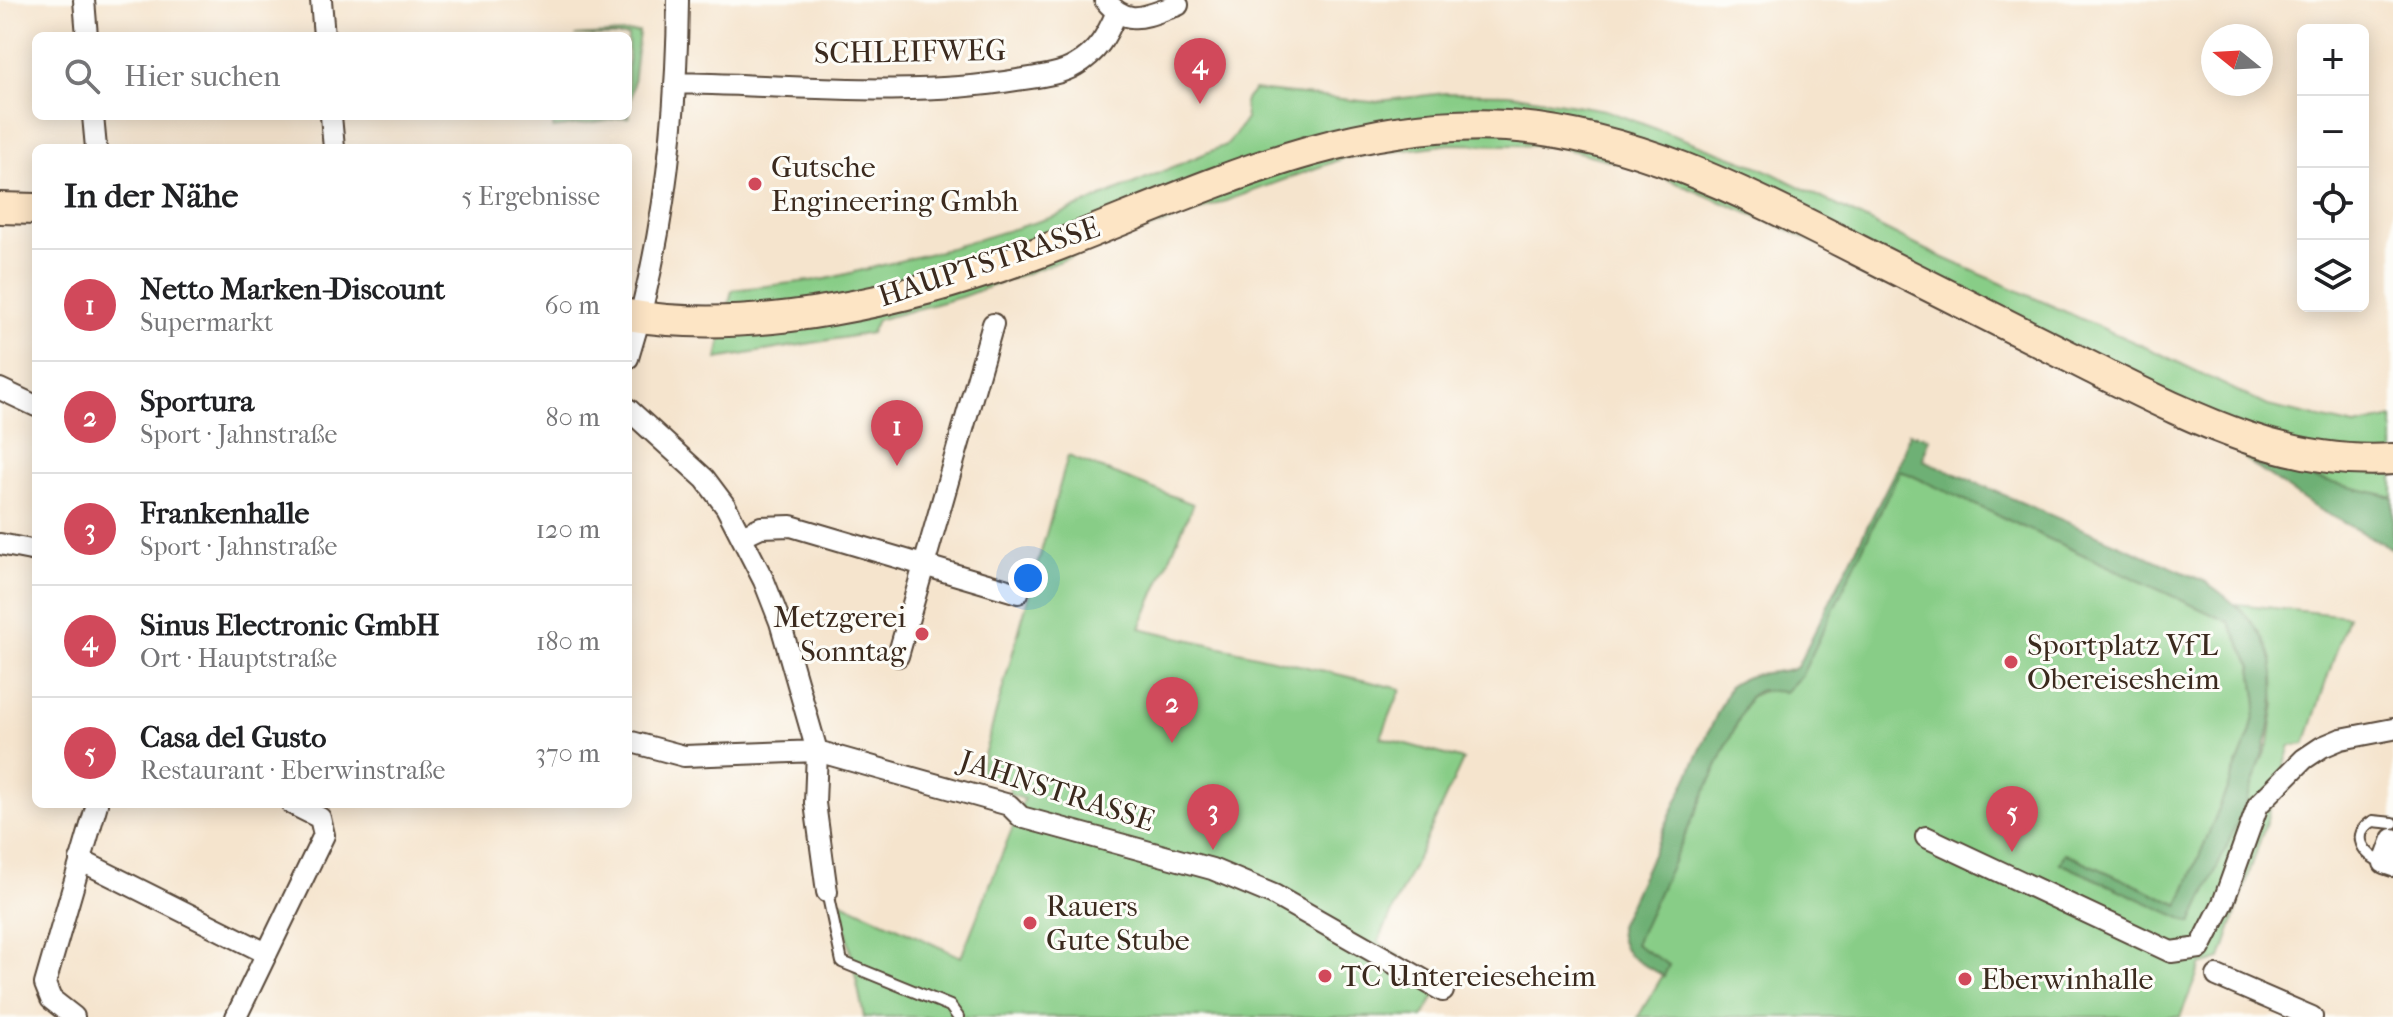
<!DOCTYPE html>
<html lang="de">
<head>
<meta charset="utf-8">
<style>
	body { margin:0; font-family:"IM FELL French Canon",serif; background:#f2f2f2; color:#202124 }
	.controls { position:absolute; right:24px; top:24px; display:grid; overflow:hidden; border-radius:12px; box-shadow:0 4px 20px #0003 }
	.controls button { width:72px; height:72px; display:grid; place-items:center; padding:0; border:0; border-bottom:2px solid #e0e0e0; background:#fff; color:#202124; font:40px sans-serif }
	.compass { position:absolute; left:2201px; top:24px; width:72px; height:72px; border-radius:50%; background:#fff; box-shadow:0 4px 20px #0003; rotate:288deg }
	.you { position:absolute; left:1028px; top:578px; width:28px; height:28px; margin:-20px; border:6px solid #fff; border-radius:50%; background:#1a73e8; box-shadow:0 0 0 12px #1a73e833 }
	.badge { display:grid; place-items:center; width:52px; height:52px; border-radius:50%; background:#d1495b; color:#fff; font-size:26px; font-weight:700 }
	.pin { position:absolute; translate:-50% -66px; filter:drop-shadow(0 2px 4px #0008) }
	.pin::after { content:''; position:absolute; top:42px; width:28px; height:24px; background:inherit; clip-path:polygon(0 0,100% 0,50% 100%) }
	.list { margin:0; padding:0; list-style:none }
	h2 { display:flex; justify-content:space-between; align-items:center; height:104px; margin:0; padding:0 32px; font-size:34px }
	h2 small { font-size:26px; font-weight:400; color:#757577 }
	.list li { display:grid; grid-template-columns:52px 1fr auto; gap:24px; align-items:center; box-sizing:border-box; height:112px; padding:0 32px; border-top:2px solid #e0e0e0 }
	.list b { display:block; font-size:30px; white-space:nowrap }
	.list p { margin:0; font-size:26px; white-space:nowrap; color:#757577 }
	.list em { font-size:26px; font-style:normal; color:#757577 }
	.icon { flex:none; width:44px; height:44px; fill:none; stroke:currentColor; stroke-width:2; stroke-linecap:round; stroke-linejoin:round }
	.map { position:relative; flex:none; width:2393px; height:1017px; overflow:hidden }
	.search { position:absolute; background:#fff; box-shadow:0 4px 20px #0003; left:32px; top:32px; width:600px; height:88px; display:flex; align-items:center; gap:20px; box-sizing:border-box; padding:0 28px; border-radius:12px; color:#757577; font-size:30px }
	.panel { position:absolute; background:#fff; box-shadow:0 4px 20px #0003; left:32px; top:144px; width:600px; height:664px; border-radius:12px }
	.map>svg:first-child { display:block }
	.green { fill:#88cd87; stroke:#627c52; stroke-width:2 }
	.forest { fill:#6eb074; stroke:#546d49; stroke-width:2 }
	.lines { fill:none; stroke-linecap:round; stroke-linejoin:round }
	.service-casing { stroke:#574638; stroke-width:14 }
	.minor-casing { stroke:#574638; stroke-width:24 }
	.secondary-casing { stroke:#574638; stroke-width:34 }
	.service { stroke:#fff; stroke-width:10 }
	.minor { stroke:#fff; stroke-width:20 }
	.secondary { stroke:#fde5c5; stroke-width:30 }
	.poi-dot { fill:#d1495b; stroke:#fdfcf7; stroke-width:3 }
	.labels { text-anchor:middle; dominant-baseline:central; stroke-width:6; stroke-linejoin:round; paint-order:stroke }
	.street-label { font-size:30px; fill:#3b2a1e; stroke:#fdfcf7 }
	.poi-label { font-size:30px; fill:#3b2a1e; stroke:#fdfcf7; text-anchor:start }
</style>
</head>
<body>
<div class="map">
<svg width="2393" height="1017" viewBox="0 0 2393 1017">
	<rect width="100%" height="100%" fill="#fdfcf7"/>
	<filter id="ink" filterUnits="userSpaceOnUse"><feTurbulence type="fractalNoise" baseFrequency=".0125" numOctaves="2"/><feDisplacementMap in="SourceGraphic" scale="16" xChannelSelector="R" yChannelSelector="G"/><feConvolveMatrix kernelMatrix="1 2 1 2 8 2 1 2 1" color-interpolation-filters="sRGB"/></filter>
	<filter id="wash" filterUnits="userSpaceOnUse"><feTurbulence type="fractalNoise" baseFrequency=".006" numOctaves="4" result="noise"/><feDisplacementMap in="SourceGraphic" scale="32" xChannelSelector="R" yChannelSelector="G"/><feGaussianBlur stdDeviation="1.8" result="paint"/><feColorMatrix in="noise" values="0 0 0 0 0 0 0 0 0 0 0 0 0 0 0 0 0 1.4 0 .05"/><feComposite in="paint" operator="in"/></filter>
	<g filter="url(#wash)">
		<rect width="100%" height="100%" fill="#f5e4cd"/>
		<path class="green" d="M639 32 629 117 553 128V116H628V36H575Z
			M1254 90 1371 102 1445 93 1509 94 1605 110 1762 168 1926 250 2163 355 2268 406 2355 426 2393 418V497L2251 464 2226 439 1782 227 1645 170 1556 146 1451 144 1344 158 961 297 877 320 871 333 717 359 732 290 826 279 940 251 1056 216 1228 144 1246 119 1244 102Z
			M1068 456 1193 504 1140 628 1401 689 1381 737 1463 760 1378 942 1442 984 1423 1017H864L840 901 961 957 1024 799 1009 794 1011 782 979 773Z
			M1900 470 2229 622 2252 667 2257 704 2250 734 2179 905 2065 853 2060 863 2192 922 2269 743 2275 704 2272 660 2262 637 2237 604 2348 616 2305 744 2291 746 2221 959 2201 965 2180 1017H1638L1669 965 1634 945 1749 697 1802 674Z"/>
		<path class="forest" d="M1909 433 1929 438 1923 460 2206 582C2233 601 2264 626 2272 661 2288 735 2222 853 2192 923L2060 863 2065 853 2179 905 2250 734 2257 704 2252 667 2229 622 1900 470 1802 675 1785 692 1760 690 1749 697 1635 944 1669 965 1664 976C1639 961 1619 958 1619 926L1730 686C1759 667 1770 677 1797 667L1903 455Z
			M2251 464 2393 497V549L2314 507Z"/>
	</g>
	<g filter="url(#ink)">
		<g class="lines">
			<defs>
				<path id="service" d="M2384 863C2364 855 2349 835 2373 821L2393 823
					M827 892 842 962 950 1006 958 1017"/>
				<path id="minor" d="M84 0 87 36
					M321 0 324 36
					M1105 0C1129 29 1147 15 1178 5
					M677 83C786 85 910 98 1017 80 1036 77 1060 75 1076 65 1097 53 1107 35 1116 14
					M93 116 96 148
					M331 116 334 148
					M628 358C664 242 677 120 678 0
					M0 389 36 406
					M628 409 705 479 726 507 764 581 780 622 817 751 815 803 827 892
					M742 536 761 527 791 526 1018 593
					M0 544 36 551
					M898 656 993 324
					M628 741 684 756 817 751 1009 805 1021 817 1212 869 1274 895 1443 991
					M1926 837 2171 952 2200 948 2223 903 2258 805 2304 759 2322 747 2341 739 2393 729
					M2393 839 2384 863 2393 866
					M80 860 266 953
					M2217 976 2312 1017
					M74 1017 51 999 45 984 97 804
					M236 1017 324 835 320 818 292 804"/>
				<path id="secondary" d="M0 208 36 209
					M628 315C753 337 914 299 1032 255 1185 198 1339 116 1507 126 1633 134 1748 194 1858 250 1936 289 2014 328 2092 368 2187 415 2284 467 2393 459"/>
			</defs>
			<use href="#service" class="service-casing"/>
			<use href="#minor" class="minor-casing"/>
			<use href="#secondary" class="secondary-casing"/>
			<use href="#service" class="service"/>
			<use href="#minor" class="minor"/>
			<use href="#secondary" class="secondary"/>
		</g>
	</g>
	<g class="poi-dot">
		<circle cx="755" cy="184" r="8"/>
		<circle cx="922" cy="634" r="8"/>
		<circle cx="2011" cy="662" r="8"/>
		<circle cx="1030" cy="923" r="8"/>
		<circle cx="1325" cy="976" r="8"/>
		<circle cx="1965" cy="979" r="8"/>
	</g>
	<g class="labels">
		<g class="street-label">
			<text transform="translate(910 52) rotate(-1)">SCHLEIFWEG</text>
			<text transform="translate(989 262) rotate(-18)">HAUPTSTRASSE</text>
			<text transform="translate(1057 791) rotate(18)">JAHNSTRASSE</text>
		</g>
		<g class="poi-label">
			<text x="771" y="167">Gutsche<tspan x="771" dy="34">Engineering Gmbh</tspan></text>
			<text x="906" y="617" text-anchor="end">Metzgerei<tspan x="906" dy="34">Sonntag</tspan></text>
			<text x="2027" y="645">Sportplatz VfL<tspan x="2027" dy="34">Obereisesheim</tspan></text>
			<text x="1046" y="906">Rauers<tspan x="1046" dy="34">Gute Stube</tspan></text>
			<text x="1341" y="976">TC Untereieseheim</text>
			<text x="1981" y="979">Eberwinhalle</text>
		</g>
	</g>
</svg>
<div class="controls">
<button>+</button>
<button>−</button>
<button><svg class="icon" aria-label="locate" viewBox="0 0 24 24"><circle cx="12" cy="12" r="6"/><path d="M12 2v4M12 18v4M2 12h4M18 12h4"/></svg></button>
<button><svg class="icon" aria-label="layers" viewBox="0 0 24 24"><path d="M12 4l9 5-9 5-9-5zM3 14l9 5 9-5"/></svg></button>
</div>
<svg class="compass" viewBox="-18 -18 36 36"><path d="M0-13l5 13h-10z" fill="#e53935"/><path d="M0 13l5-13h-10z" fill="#757577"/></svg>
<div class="you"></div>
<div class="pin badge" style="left:897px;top:466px">1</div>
<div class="pin badge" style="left:1172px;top:743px">2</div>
<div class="pin badge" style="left:1213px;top:850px">3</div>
<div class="pin badge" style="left:1200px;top:104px">4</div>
<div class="pin badge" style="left:2012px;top:852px">5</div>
<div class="search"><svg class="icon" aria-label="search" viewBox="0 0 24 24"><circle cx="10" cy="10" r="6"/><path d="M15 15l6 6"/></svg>Hier suchen</div>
<section class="panel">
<h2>In der Nähe<small>5 Ergebnisse</small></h2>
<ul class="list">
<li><span class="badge">1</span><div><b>Netto Marken-Discount</b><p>Supermarkt</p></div><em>60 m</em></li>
<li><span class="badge">2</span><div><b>Sportura</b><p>Sport · Jahnstraße</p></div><em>80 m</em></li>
<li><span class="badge">3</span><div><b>Frankenhalle</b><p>Sport · Jahnstraße</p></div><em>120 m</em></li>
<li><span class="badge">4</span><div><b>Sinus Electronic GmbH</b><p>Ort · Hauptstraße</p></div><em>180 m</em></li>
<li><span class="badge">5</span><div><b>Casa del Gusto</b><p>Restaurant · Eberwinstraße</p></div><em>370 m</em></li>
</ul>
</section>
</div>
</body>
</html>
